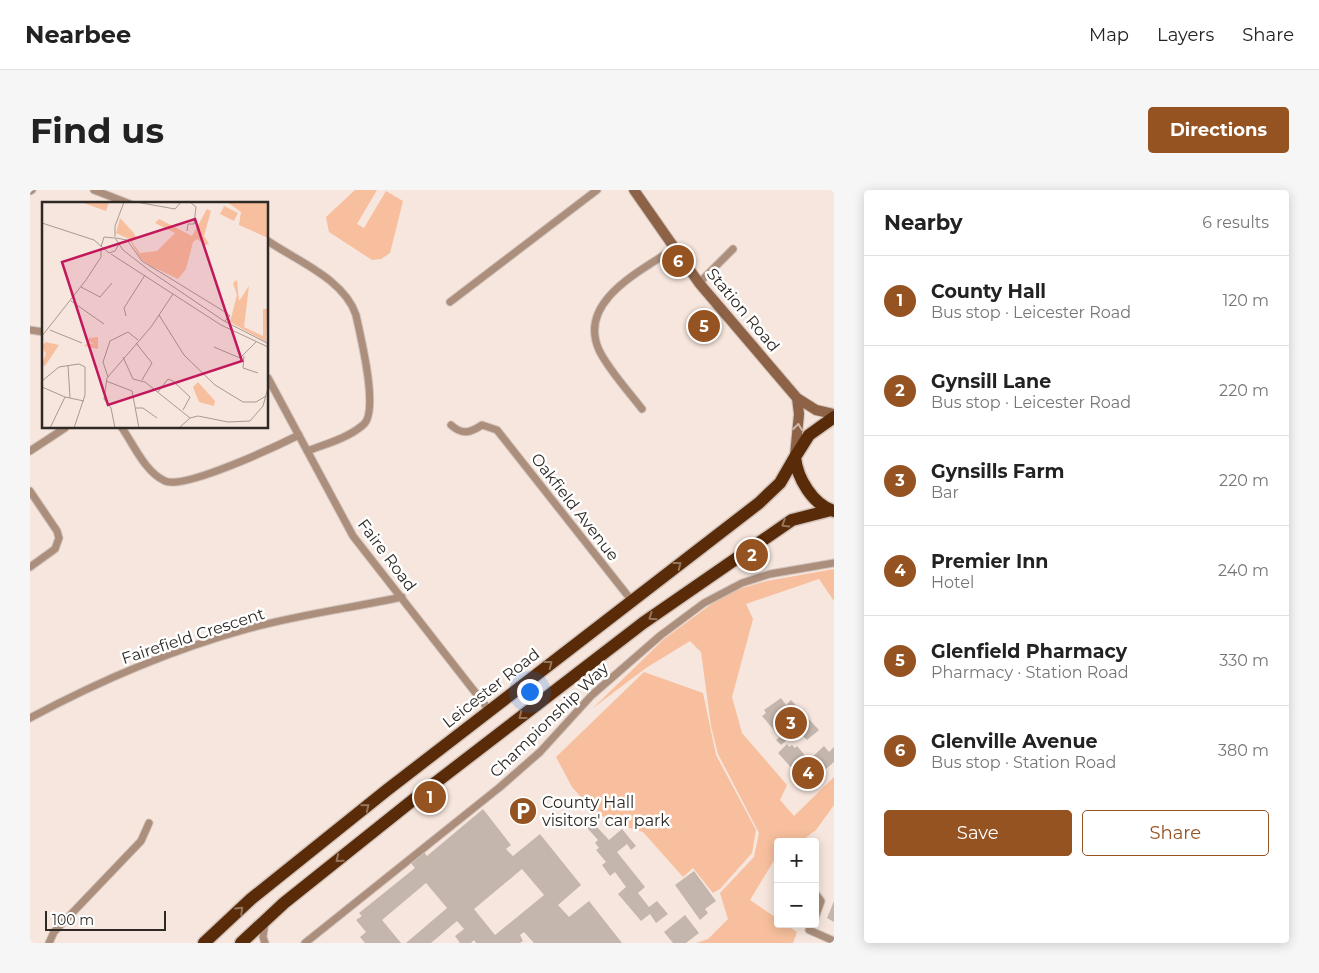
<!DOCTYPE html>
<html lang="en">
<head>
<meta charset="utf-8">
<style>
	body { margin:0; font-family:Montserrat,sans-serif; background:#f6f6f6; color:#222 }
	.controls { position:absolute; right:15px; bottom:15px; display:grid; overflow:hidden; border-radius:5px; box-shadow:0 2px 12px #0003 }
	.controls button { width:45px; height:45px; display:grid; place-items:center; padding:0; border:0; border-bottom:1px solid #e0e0e0; background:#fff; color:#222; font:25px sans-serif }
	.scale { position:absolute; left:15px; bottom:12px; width:121px; box-sizing:border-box; padding-left:5px; border:2px solid #2e2925; border-top:0; font-size:14px; line-height:18px; white-space:nowrap; color:#2e2925; -webkit-text-stroke:4px #fff; paint-order:stroke }
	.you { position:absolute; left:499px; top:501px; width:18px; height:18px; margin:-12px; border:4px solid #fff; border-radius:50%; background:#1a73e8; box-shadow:0 0 0 8px #1a73e833 }
	.badge { display:grid; place-items:center; width:32px; height:32px; border-radius:50%; background:#955322; color:#fff; font-size:16px; font-weight:700 }
	.pin { position:absolute; translate:-50% -50%; border:2px solid #fff; box-shadow:0 1px 5px #0006 }
	.list { margin:0; padding:0; list-style:none }
	h2 { display:flex; justify-content:space-between; align-items:center; height:65px; margin:0; padding:0 20px; font-size:21px }
	h2 small { font-size:16px; font-weight:400; color:#767676 }
	.list li { display:grid; grid-template-columns:32px 1fr auto; gap:15px; align-items:center; box-sizing:border-box; height:90px; padding:0 20px; border-top:1px solid #e0e0e0 }
	.list b { display:block; font-size:19px; white-space:nowrap }
	.list p { margin:0; font-size:16px; white-space:nowrap; color:#767676 }
	.list em { font-size:16px; font-style:normal; color:#767676 }
	.actions { display:flex; gap:10px; padding:15px 20px }
	.actions a { flex:1; padding:11px 0; border:1px solid #955322; border-radius:5px; text-align:center; font-size:18px; color:#955322 }
	.actions .main { background:#955322; color:#fff }
	.map { position:relative; flex:none; width:804px; height:753px; overflow:hidden; border-radius:5px }
	header { display:flex; align-items:center; gap:30px; box-sizing:border-box; height:70px; padding:0 25px; background:#fff; border-bottom:1px solid #e0e0e0 }
	header strong { font-size:24px }
	nav { display:flex; gap:28px; margin-inline-start:auto; font-size:18px }
	.intro { display:flex; align-items:center; justify-content:space-between; box-sizing:border-box; height:120px; padding:0 30px }
	h1 { margin:0; font-size:35px }
	.button { padding:12px 22px; border-radius:5px; background:#955322; color:#fff; font-size:18px; font-weight:700 }
	main { display:flex; gap:30px; padding:0 30px }
	aside { flex:1; background:#fff; border-radius:5px; box-shadow:0 2px 12px #0003 }
	.map>svg:first-child { display:block }
	.green { fill:#f7bf9d }
	.building { fill:#c5b6ad; fill-rule:evenodd }
	.lines { fill:none; stroke-linecap:round; stroke-linejoin:round }
	.street-casing { stroke:#d2c4bc; stroke-width:9 }
	.secondary-casing { stroke:#d2c4bc; stroke-width:12 }
	.highway-casing { stroke:#d2c4bc; stroke-width:15 }
	.street { stroke:#ac8e7c; stroke-width:7 }
	.secondary { stroke:#8d6247; stroke-width:10 }
	.highway { stroke:#592b08; stroke-width:12 }
	.oneway { stroke:#ccb8ac }
	.oneway2 { stroke:#93755e }
	.labels { text-anchor:middle; dominant-baseline:central; stroke-width:5; stroke-linejoin:round; paint-order:stroke }
	.street-label { font-size:16px; fill:#2e2925; stroke:#fff }
	.poi-label { font-size:16px; fill:#2e2925; stroke:#fff; text-anchor:start }
	.inset-road { fill:none; stroke:#a69a93; stroke-width:1 }
	.view { fill:#c2185b; fill-opacity:0.15; stroke:#c2185b; stroke-width:2.5 }
	.inset-edge { fill:none; stroke:#2e2925; stroke-width:2.5 }
</style>
</head>
<body>
<header>
<strong>Nearbee</strong>
<nav><a>Map</a><a>Layers</a><a>Share</a></nav>
</header>
<div class="intro"><h1>Find us</h1><a class="button">Directions</a></div>
<main>
<div class="map">
<svg width="804" height="753" viewBox="0 0 804 753">
	<rect width="100%" height="100%" fill="#f6e6dd"/>
	<path class="green" d="M325 0H347L327 34 334 38 356 1 373 11 360 63 351 69 342 70 299 42 296 27Z
		M804 379V411L789 389 716 414 723 429 702 507 712 543 757 595 750 610 764 626 804 587V615L786 640 770 652H748V668L743 672 720 710 748 729V734H755L767 742 763 753H666L678 749 698 729 690 703 724 667 729 643 688 564 681 536 671 462 660 451 616 478 563 518 634 449 687 410 709 399 737 391Z
		M614 482 673 503 686 565 726 640 722 663 690 699 683 703 663 678 653 687 613 642 593 636 564 622 542 597 526 567Z"/>
	<path class="building" d="M751 508 756 515 761 510 789 540 777 550 771 544 766 548 763 545 751 555 746 550 750 547 732 526 736 523 734 520Z
		M757 554 759 557 762 555 765 558 767 556 779 570 794 556 799 562 804 557V572L777 595 748 563Z
		M453 619 481 655 476 659 483 666 510 644 551 695 528 715 539 727 559 711 592 753H504L494 742 490 745 493 751 490 753H446L444 750 441 753H430L425 746 434 739 427 731 401 753H376L417 718 396 693 352 730 371 753H335L330 747 336 742 326 730 332 726 329 723 385 678 381 673 394 662 397 666ZM492 679 514 705 465 745 444 719Z
		M556 625 579 650 592 639 606 656 601 660 597 654 587 662 615 697 608 703 619 717 627 711 638 724 626 733 620 724 611 731 588 704 596 697 585 682 580 686 572 675 576 672 566 660 569 658 565 653 568 650 550 630Z
		M664 681 686 711 675 719 678 723 670 730 645 695Z
		M804 711V732L797 728Z
		M655 725 669 743 656 753H643L634 742Z"/>
	<g class="lines">
		<defs>
			<path id="street" d="M64 0 100 14
				M0 1 2 0
				M238 51C267 71 314 89 326 125 330 145 350 222 333 235 318 248 296 254 277 261
				M669 93 703 59
				M420 112 567 0
				M0 140 14 142
				M238 188 323 346 459 520
				M612 219C599 202 578 179 569 160 547 111 611 81 645 58
				M421 235C432 245 440 243 452 235L467 240 602 411
				M92 238C104 255 115 282 135 291 154 300 247 256 269 245
				M0 261 35 238
				M0 301 27 341 29 348 25 359 0 377
				M0 528C69 491 141 460 217 439 267 425 321 418 372 407
				M785 703 791 711 785 728
				M782 734 779 740 804 751
				M19 753 24 742 111 651 119 633
				M235 753 233 747 235 732
				M275 753 470 597 510 562 562 505 631 445 674 413 712 393 740 384 804 373"/>
			<path id="secondary" d="M604 0 669 93 767 208 786 220 804 224
				M765 265 769 224 767 208"/>
			<path id="highway" d="M804 227 779 245 765 267C767 288 783 315 804 321
				M174 753 221 709 357 600 729 313 750 293 765 267
				M211 753 254 713 383 610 613 433 762 330 801 320"/>
		</defs>
		<use href="#street" class="street-casing"/>
		<use href="#secondary" class="secondary-casing"/>
		<use href="#highway" class="highway-casing"/>
		<use href="#street" class="street"/>
		<use href="#secondary" class="secondary"/>
		<use href="#highway" class="highway"/>
	</g>
	<defs><path id="oneway-chevron" d="M-2-3.5L2.5 0L-2 3.5" fill="none" stroke-width="1.6" stroke-linecap="round" stroke-linejoin="round" transform="scale(1.25)"/></defs>
	<use class="oneway" href="#oneway-chevron" transform="translate(768 237) rotate(-83)"/>
	<g class="oneway2">
		<use href="#oneway-chevron" transform="translate(755 334) rotate(148)"/>
		<use href="#oneway-chevron" transform="translate(648 375) rotate(-38)"/>
		<use href="#oneway-chevron" transform="translate(622 427) rotate(145)"/>
		<use href="#oneway-chevron" transform="translate(519 474) rotate(-38)"/>
		<use href="#oneway-chevron" transform="translate(492 526) rotate(142)"/>
		<use href="#oneway-chevron" transform="translate(336 617) rotate(-39)"/>
		<use href="#oneway-chevron" transform="translate(309 669) rotate(141)"/>
		<use href="#oneway-chevron" transform="translate(210 720) rotate(-43)"/>
	</g>
	<defs>
		<symbol id="parking-disc" viewBox="-11 -11 22 22"><circle r="9.5" fill="#955322" stroke="#fff"/><path d="M-3.5-5.5H1a3.5 3.5 0 0 1 0 7H-1V5.5H-3.5ZM-1-3.4V-.6H.8a1.4 1.4 0 0 0 0-2.8Z" fill="#fff"/></symbol>
	</defs>
	<g fill-rule="evenodd">
		<use href="#parking-disc" x="477" y="605" width="32" height="32"/>
	</g>
	<g class="labels">
		<g class="street-label">
			<text transform="translate(713 120) rotate(50)">Station Road</text>
			<text transform="translate(545 317) rotate(52)">Oakfield Avenue</text>
			<text transform="translate(357 365) rotate(53)">Faire Road</text>
			<text transform="translate(163 446) rotate(-18)">Fairefield Crescent</text>
			<text transform="translate(461 498) rotate(-38)">Leicester Road</text>
			<text transform="translate(519 530) rotate(-44)">Championship Way</text>
		</g>
		<g class="poi-label">
			<text x="512" y="612">County Hall<tspan x="512" dy="18">visitors' car park</tspan></text>
		</g>
	</g>
	<g transform="translate(12 12)">
		<rect width="226" height="226" fill="#f6e6dd"/>
		<path d="M39 0H67L64 9ZM185 0H225L226 36 197 23 199 10ZM182 4 196 11 192 19 178 12ZM165 7 169 9 162 34 167 42 163 43 155 37 151 40 144 67 136 77 109 64 99 57 87 37 74 31 78 16 91 30 94 35 90 40 98 51 115 49 133 31 113 21 117 17 150 34ZM195 78 197 99 207 84 202 125 221 134V107H225L224 140 188 120 195 93 191 81ZM56 135V147L42 144 45 141 53 142 46 139 47 136ZM4 140 17 143 3 164 0 162 4 152 0 144ZM156 180 173 199 172 204 157 200 151 185Z" fill="#f7bf9d"/>
		<path class="inset-road" d="M94 0 133 7 139 0M0 21 52 38 67 51 73 49 77 42M145 29 146 22H152L154 5 148 0M73 35V24L82 0M74 36 85 38 100 59 183 110 188 114 183 119M59 45 62 35 73 36 81 48 108 69 182 119 227 142M69 52 179 123 226 145M39 85 58 95 70 81M29 99 62 122M117 113 142 153 173 183 201 200H214L224 194M84 114 82 106 103 73M8 128 40 141M0 134 44 78 59 55V46M94 141 110 161 100 178M172 145 198 156 214 140M202 154 201 166 216 171M81 155 91 177 103 180 148 216M26 163 28 196M66 175 61 160 68 139 86 130 96 138M0 179 17 165 37 162 43 165V193L32 226M64 179 90 189 97 226M0 185 23 195 42 199M116 190 126 177 131 179 148 195 141 208M93 206H101L115 216M8 226 23 195M73 226 69 206 62 197 65 176 109 125 131 92M137 226 148 216 156 214 186 220 208 219 221 204 227 182"/>
		<path class="view" d="M153 17 200 159 66 203 20 60Z"/>
		<rect width="226" height="226" class="inset-edge"/>
	</g>
</svg>
<div class="controls">
<button>+</button>
<button>−</button>
</div>
<div class="scale">100 m</div>
<div class="you"></div>
<div class="pin badge" style="left:400px;top:607px">1</div>
<div class="pin badge" style="left:722px;top:365px">2</div>
<div class="pin badge" style="left:761px;top:533px">3</div>
<div class="pin badge" style="left:778px;top:583px">4</div>
<div class="pin badge" style="left:674px;top:136px">5</div>
<div class="pin badge" style="left:648px;top:71px">6</div>
</div>
<aside>
<h2>Nearby<small>6 results</small></h2>
<ul class="list">
<li><span class="badge">1</span><div><b>County Hall</b><p>Bus stop · Leicester Road</p></div><em>120 m</em></li>
<li><span class="badge">2</span><div><b>Gynsill Lane</b><p>Bus stop · Leicester Road</p></div><em>220 m</em></li>
<li><span class="badge">3</span><div><b>Gynsills Farm</b><p>Bar</p></div><em>220 m</em></li>
<li><span class="badge">4</span><div><b>Premier Inn</b><p>Hotel</p></div><em>240 m</em></li>
<li><span class="badge">5</span><div><b>Glenfield Pharmacy</b><p>Pharmacy · Station Road</p></div><em>330 m</em></li>
<li><span class="badge">6</span><div><b>Glenville Avenue</b><p>Bus stop · Station Road</p></div><em>380 m</em></li>
</ul>
<div class="actions"><a class="main">Save</a><a>Share</a></div>
</aside>
</main>
</body>
</html>
